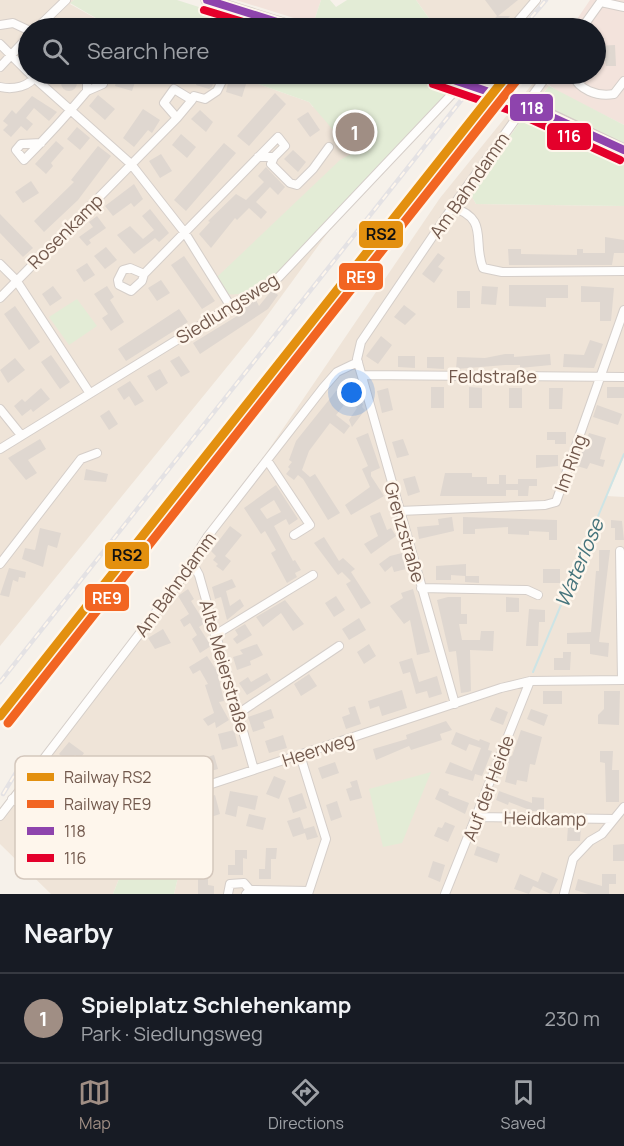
<!DOCTYPE html>
<html lang="en">
<head>
<meta charset="utf-8">
<style>
	body { margin:0; font-family:Manrope,sans-serif; background:#242831; color:#f1f3f6 }
	.you { position:absolute; left:352px; top:393px; width:21px; height:21px; margin:-15px; border:4px solid #fff; border-radius:50%; background:#1a73e8; box-shadow:0 0 0 9px #1a73e833 }
	.badge { display:grid; place-items:center; width:39px; height:39px; border-radius:50%; background:#a08e84; color:#fff; font-size:20px; font-weight:700 }
	.pin { position:absolute; translate:-50% -50%; border:3px solid #fff; box-shadow:0 2px 6px #0006 }
	.list { margin:0; padding:0; list-style:none }
	h2 { display:flex; justify-content:space-between; align-items:center; height:78px; margin:0; padding:0 24px; font-size:26px }
	h2 small { font-size:20px; font-weight:400; color:#9ea1a6 }
	.list li { display:grid; grid-template-columns:39px 1fr auto; gap:18px; align-items:center; box-sizing:border-box; height:90px; padding:0 24px; border-top:2px solid #363941 }
	.list b { display:block; font-size:22px; white-space:nowrap }
	.list p { margin:0; font-size:20px; white-space:nowrap; color:#9ea1a6 }
	.list em { font-size:20px; font-style:normal; color:#9ea1a6 }
	.icon { flex:none; width:33px; height:33px; fill:none; stroke:currentColor; stroke-width:2; stroke-linecap:round; stroke-linejoin:round }
	.map { position:relative; flex:none; width:624px; height:894px; overflow:hidden }
	.search { position:absolute; background:#171b24; box-shadow:0 2px 4px #0004; left:18px; right:18px; top:18px; height:66px; display:flex; align-items:center; gap:15px; box-sizing:border-box; padding:0 21px; border-radius:33px; color:#9ea1a6; font-size:22px }
	.sheet { height:168px; background:#171b24 }
	nav { display:flex; justify-content:space-around; align-items:center; box-sizing:border-box; height:84px; border-top:2px solid #363941; background:#171b24; font-size:16px; color:#9ea1a6 }
	nav a { display:grid; justify-items:center; gap:3px }
	nav .on { color:#a08e84 }
	.map>svg:first-child { display:block }
	.residential { fill:#efe4d8 }
	.commercial { fill:#f3e3dc }
	.green { fill:#e3ecd6 }
	.lines { fill:none; stroke-linecap:round; stroke-linejoin:round }
	.stream { stroke:#cde4e5; stroke-width:2 }
	.building { fill:#dfd7d0; fill-rule:evenodd }
	.minor-casing { stroke:#d5cec9; stroke-width:10 }
	.major-casing { stroke:#d5ccc7; stroke-width:13 }
	.minor { stroke:#fefdfc; stroke-width:8 }
	.major { stroke:#f2ede6; stroke-width:10 }
	.rail-casing { stroke:#e4e2e4; stroke-width:4.5 }
	.rail { stroke:#fef6ec; stroke-width:2; stroke-dasharray:7; stroke-linecap:butt }
	.major-bridge-casing { stroke:#d5ccc7; stroke-width:13; stroke-linecap:butt }
	.major-bridge { stroke:#f2ede6; stroke-width:10 }
	.bus-1-casing { stroke:#fef6ec; stroke-width:12 }
	.bus-2-casing { stroke:#fef6ec; stroke-width:12 }
	.bus-1 { stroke:#8e44ad; stroke-width:8 }
	.bus-2 { stroke:#e4002b; stroke-width:8 }
	.rail-1-casing { stroke:#fef6ec; stroke-width:14 }
	.rail-2-casing { stroke:#fef6ec; stroke-width:14 }
	.rail-1 { stroke:#e3900f; stroke-width:9 }
	.rail-2 { stroke:#f26522; stroke-width:9 }
	.labels { text-anchor:middle; dominant-baseline:central; stroke-width:5; stroke-linejoin:round; paint-order:stroke }
	.street-label { font-size:18px; fill:#72594d; stroke:#fef6ec }
	.water-label { font-size:20px; font-style:italic; fill:#45747c; stroke:#fef6ec }
	.key { fill:#fef6ec; stroke:#d4c7bc; stroke-width:1.5 }
	.key-label { font-size:16px; fill:#72594d }
	.line-badge { stroke:#fef6ec; stroke-width:2 }
	.badge-label { font-size:16px; text-anchor:middle; font-weight:bold; fill:#fff }
	.pale-badge-label { font-size:16px; text-anchor:middle; font-weight:bold; fill:#111 }
</style>
</head>
<body>
<div class="map">
<svg width="624" height="894" viewBox="0 0 624 894">
	<rect width="100%" height="100%" fill="#f6f1ea"/>
	<path class="residential" d="M0 0H74L70 4 113 28H28V74H230L309 102 313 107 454 86 463 89 329 231 253 335 0 646Z
		M416 0H541L516 28H436Z
		M538 77 549 86 526 113 475 186 472 197 476 204 624 206V457L607 496 624 497V894H174L186 844 127 859 113 894H51L0 844V811L183 569 263 458 440 198Z"/>
	<path class="commercial" d="M236 0H321L313 24Z
		M590 0H624V125L560 93 538 77 540 74H596V28H571Z"/>
	<path class="green" d="M74 0H177L265 28H113L70 3Z
		M321 0H330L336 7 347 0H416L436 28H326L313 24Z
		M230 74H418L454 86 297 256C278 272 253 298 227 294L217 277 340 160 353 153 309 102Z
		M549 86 624 125V143L536 103Z
		M527 112 624 156V206L476 204 472 197 475 186Z
		M77 299 97 326 69 345 49 317Z
		M431 772 402 843 383 847 369 789Z
		M186 844 174 894H113L127 859Z"/>
	<g class="lines">
		<path class="stream" d="M533 672 624 454"/>
	</g>
	<path class="building" d="M485 0H518L498 16H510L499 28H486L497 16Z
		M615 45 616 66H606L605 61H597L596 46Z
		M118 74 136 79 132 91 115 86Z
		M199 74H216L212 87 209 89 196 85Z
		M61 83a8 8 0 1 1 16 0a8 8 0 1 1-16 0Z
		M229 79 246 84 242 97 226 92Z
		M275 93 286 104 249 146 237 136Z
		M98 95 115 109 105 120 89 106Z
		M32 96 57 112 49 121 34 108 26 118 33 124 27 131 21 126 11 137 3 130 8 125 3 121 12 110 16 114Z
		M143 109 160 120 152 133 148 130 134 147 123 138Z
		M200 110 213 122 206 132 191 119Z
		M308 112 320 130 310 137 297 119Z
		M77 127 90 138 80 150 67 139Z
		M181 134 196 147 187 158 172 145Z
		M56 141 64 148 51 163 53 166 46 174 35 164Z
		M224 143 236 153 186 211 174 200Z
		M98 146 111 156 78 200 44 232 34 221 74 182 71 180Z
		M293 150 306 162 298 172 284 159Z
		M161 154 172 171 160 178 149 161Z
		M266 167 285 187 278 195 270 187 256 202 267 212 261 219 249 208 237 220 235 218 211 248 199 234 210 222 208 221 236 194 246 200 264 182 258 176Z
		M31 181 39 193 23 203 15 192Z
		M134 184 143 199 134 207 131 203 113 216 105 206Z
		M150 209 169 233 159 242 155 238 134 254 117 235 130 226 143 239 154 230 142 216Z
		M0 214 33 248 23 257 0 233Z
		M97 216 106 228 89 240 91 243 87 246 79 237 93 227 89 222Z
		M605 237 624 240V253H614L612 265H509L508 249H521V254L577 255V249H583V253H605Z
		M106 247 117 260 105 269 94 256Z
		M438 253 445 258 438 267 443 270 434 283 422 274Z
		M184 256 215 301 202 309 171 265Z
		M87 263 95 275 84 282 76 270Z
		M161 280 170 293 157 301 148 288Z
		M509 285H568V298H546V307L509 306Z
		M53 286 62 298 50 306 42 294Z
		M107 286 114 297 110 300 124 322 111 331 102 318 108 314 94 294Z
		M482 286 498 287 496 305 481 304Z
		M581 286 614 288 611 321H600V302H581Z
		M272 290 278 295 268 309 200 354 193 343 242 313 240 310 256 300 259 306Z
		M457 291H470V308H457Z
		M404 305 416 314 405 325 394 317Z
		M15 306 40 342 29 350 4 314Z
		M179 309 188 322 126 361 118 349Z
		M381 336 392 345 378 364 366 356Z
		M590 340 603 344 594 368 563 367 564 354 584 355Z
		M505 354H514V357L550 354 551 365 520 368V365H505L456 369 457 357 485 358Z
		M51 355 70 382 60 389 41 362Z
		M179 356 190 372 181 377 170 361Z
		M398 356H415V368L398 367Z
		M427 357H444V369L427 368Z
		M15 358 25 370 8 383 0 370Z
		M160 369 168 383 156 391 147 376Z
		M130 381 144 401 135 406 129 396 124 400 117 389Z
		M347 384 359 393 355 398 363 404 362 407 365 410 352 427 349 420 357 408 348 400 336 415 350 426 344 434 330 423 309 451 302 470 310 477 315 474 340 513 328 520 303 479 298 475 294 480 286 474 290 469 288 467 292 462 289 460 296 441 336 391 344 389Z
		M431 387H444V408H431Z
		M469 387 482 388V408H469Z
		M607 387H624V398H607Z
		M41 388 50 399 33 412 31 409 22 416 14 406 22 399 25 402Z
		M388 388 393 410 382 413 377 391Z
		M509 388H522V408H509Z
		M549 388H563L562 409H549Z
		M597 405 622 414 618 425 593 417Z
		M109 410 118 424 109 430 100 416Z
		M547 432H566V444H555V440H547Z
		M368 433 380 468 371 472V476L384 496 351 515 345 505 370 487 362 469 368 466 356 438Z
		M589 433 606 438 601 455 600 459 605 460 603 467 590 463 587 469 577 466Z
		M40 439 46 449 28 460 37 473 26 480 8 458Z
		M403 439 409 455 397 458 392 442Z
		M536 455H558V466L536 468Z
		M86 469 108 474 106 482 84 480Z
		M445 473H472V477H487V484H499V475H506V484H518V479H537V486H529L528 496H518V490H506V496H440Z
		M415 476 420 492 408 496 403 479Z
		M276 485 298 519 289 525 286 519 274 526 293 561 295 560 301 570 295 573 297 577 287 583 271 553 276 550 265 531 261 534 244 508ZM274 500 281 512 267 519 260 509Z
		M380 512 387 530 391 528 396 536 371 554 364 544 378 536 370 516Z
		M452 517 454 531 419 539 417 527 439 525 438 519Z
		M463 517 557 520V540H549V532L529 531V535L508 534V527L475 529V534H463Z
		M611 520 622 521 624 540H615V528H611Z
		M230 526 242 535 225 556 231 561 223 571 216 566 218 564 213 560 216 556 211 551Z
		M40 528 61 533 57 548 48 545 43 567 22 559 25 548 35 550Z
		M324 537 339 561 343 558 355 569 351 572 371 603 361 609 346 584 351 581 342 572 338 575 314 543Z
		M599 550H610L599 642 609 643 608 657 590 654V644H567V633L591 632 596 571H599Z
		M402 553 406 569 394 572 392 566 385 572 379 564 390 556Z
		M466 564V576H479V583L465 582V576L451 575V580H436V566Z
		M9 568 26 572 25 578 19 577 18 582 13 580 9 597 0 595Z
		M543 569H560V583H543Z
		M232 579 236 587 226 591 230 606 240 599 244 606 227 620 221 597 215 599 212 587Z
		M188 589 194 599 191 601 205 623 199 627 211 646 200 653 192 639 197 635 190 623 184 627 180 620 189 614 178 596Z
		M413 589 430 652 417 655 410 620 404 624 390 606 403 598 401 593Z
		M336 596 345 610 334 617 325 603Z
		M448 597H461V614H467V624H459L462 640H480L481 631H494L493 651 470 650 471 691 468 692 461 693 456 651 449 652 437 600Z
		M506 597 519 598V612H506Z
		M285 600 304 624 293 631 281 613 263 627 256 617Z
		M529 609 545 610V622H539L538 646H526Z
		M359 618 366 630 349 640 342 629Z
		M245 624 252 635 237 644 233 639 238 635 235 630Z
		M163 629 171 643 155 649 148 638Z
		M257 644 263 655 250 661 251 665 237 670 233 657 243 654 240 650Z
		M369 644 376 656 364 664 357 652Z
		M563 652H571L570 670H554V658H563Z
		M207 656 217 671 224 701 219 702 229 720 216 728 215 722 208 726 203 719 214 713 205 685 208 684 200 670 193 674 189 667Z
		M412 658 419 682 437 676 442 694 429 698 427 691 416 694 410 672 403 674 399 662Z
		M267 673 271 680 247 695 239 683 248 677 251 682Z
		M309 674 317 686 301 696 294 684Z
		M402 690 407 708 382 716 379 706 370 709 368 701Z
		M543 691H562V704H543Z
		M604 691H620L619 725 598 724V715L604 709Z
		M355 706 361 724 346 729 342 717 350 714 348 708Z
		M496 707 508 712 503 725 490 720Z
		M271 709 274 718 263 722 265 728 253 732 248 717Z
		M531 709 548 715 544 726 527 719Z
		M446 721 452 730 440 734 442 740 411 750 409 746 376 760 373 749 407 739 406 735Z
		M234 730 238 746 222 750 218 734Z
		M521 730 542 737 535 765 530 764 527 782 517 780 516 785 505 782 509 763 505 762 507 755 512 756Z
		M456 732 479 741 480 739 490 743 488 750 492 751 482 776 475 774 473 781 445 773 450 762 472 771 481 748 469 744 466 751 451 744Z
		M283 735 287 748 269 753 265 741Z
		M69 742 84 753 80 759 75 755 69 762 59 754Z
		M600 751H613L612 770H619V802H606L605 763 600 762Z
		M214 755 218 769 182 779 178 765Z
		M335 762 339 773 322 779 318 768Z
		M274 776 286 781 279 799 266 794Z
		M357 780 362 798 350 801 346 789 352 787 350 782Z
		M440 788 449 792 448 795 469 803 465 814 435 799Z
		M230 791 258 796 255 810 238 806 236 817 225 814Z
		M499 791 532 803V797L544 798V811H532L509 802 508 805 496 800Z
		M302 793 307 808 293 813 288 798Z
		M215 795 220 814 211 817 206 798Z
		M337 801 342 817 331 821 326 805Z
		M249 814 266 818 263 830 246 826Z
		M300 817 304 829 314 826 318 837 307 840 305 833 293 837 287 821Z
		M445 822 455 826 448 842 434 836 438 827 442 828Z
		M568 826 581 827 580 841H567Z
		M624 844V861H613V845Z
		M477 846 500 854 497 863 474 855Z
		M266 848H277L276 859H271V879H259V869H265Z
		M235 850H247V859L243 858V875H228V865H235Z
		M433 861 445 865 440 882 428 877Z
		M198 870H208V885L214 886V894H198Z
		M542 872 558 879 551 894 533 886 529 894 514 889 520 874 538 882Z
		M602 874H616V884H609V894H588L575 890 578 879 602 886Z"/>
	<g class="lines">
		<defs>
			<path id="minor" d="M601 2 624 7
				M0 25 13 23 28 30
				M37 28 66 0
				M512 28 536 0
				M582 28 602 0
				M0 44 28 72
				M0 67 28 37
				M30 74 131 164 185 233 231 307
				M87 74V91L103 84 105 74
				M572 74C579 90 597 97 614 94L624 81
				M0 87C13 90 30 87 37 74
				M192 100 194 96 205 99 217 91 223 79
				M41 143 21 144 16 150 24 160C46 138 67 115 87 91
				M274 157 271 164 290 183 297 185 313 169 329 147
				M452 207C490 219 472 241 483 268L502 272 624 271
				M0 264 16 280 89 392
				M144 274 130 268 123 270 118 280 119 285 131 291 142 281 144 274 278 137 285 146 274 157H258
				M0 298 177 118 192 100 174 89 164 103 177 118
				M362 375 624 377
				M0 409 21 435
				M0 449 279 277 471 74
				M267 460 310 525 294 535
				M399 511 545 505 556 502 624 310
				M620 551 622 680
				M192 562 199 575 254 770
				M0 564 81 459 97 453
				M421 588 527 590 538 595
				M215 635 313 575
				M455 704 357 359 361 342 458 199 548 74
				M239 713 339 646
				M300 755 326 839 308 894
				M12 799C41 819 138 805 172 797L501 688 530 681 624 680
				M0 816 179 582 208 536 323 388 337 372 358 362
				M477 817 614 819
				M228 894 230 884 244 883 250 890
				M246 894 250 890 309 891
				M445 894 530 681
				M564 894 573 859 590 841 602 834 624 807"/>
			<path id="major" d="M207 0 296 28
				M551 115 624 150"/>
		</defs>
		<use href="#minor" class="minor-casing"/>
		<use href="#major" class="major-casing"/>
		<use href="#minor" class="minor"/>
		<use href="#major" class="major"/>
		<defs>
			<path id="rail" d="M522 28 546 0
				M0 682 482 74
				M3 794 25 758"/>
		</defs>
		<use href="#rail" class="rail-casing"/>
		<use href="#rail" class="rail"/>
		<defs>
			<path id="major-bridge" d="M436 74 551 115"/>
		</defs>
		<use href="#major-bridge" class="major-bridge-casing"/>
		<use href="#major-bridge" class="major-bridge"/>
		<defs>
			<path id="bus-1" d="M207 0 296 28
				M436 74 519 102 624 150"/>
			<path id="bus-2" d="M204 10 263 28
				M433 84 515 112 620 160"/>
		</defs>
		<use href="#bus-1" class="bus-1-casing"/>
		<use href="#bus-2" class="bus-2-casing"/>
		<use href="#bus-1" class="bus-1"/>
		<use href="#bus-2" class="bus-2"/>
		<defs>
			<path id="rail-1" d="M0 716 508 74"/>
			<path id="rail-2" d="M8 723 516 81"/>
		</defs>
		<use href="#rail-1" class="rail-1-casing"/>
		<use href="#rail-2" class="rail-2-casing"/>
		<use href="#rail-1" class="rail-1"/>
		<use href="#rail-2" class="rail-2"/>
	</g>
	<g class="labels">
		<g class="street-label">
			<text transform="translate(469 185) rotate(-55)">Am Bahndamm</text>
			<text transform="translate(65 231) rotate(-45)">Rosenkamp</text>
			<text transform="translate(227 308) rotate(-32)">Siedlungsweg</text>
			<text x="493" y="376">Feldstraße</text>
			<text transform="translate(570 463) rotate(-70)">Im Ring</text>
			<text transform="translate(405 532) rotate(74)">Grenzstraße</text>
			<text transform="translate(175 584) rotate(-54)">Am Bahndamm</text>
			<text transform="translate(225 666) rotate(74)">Alte Meierstraße</text>
			<text transform="translate(318 749) rotate(-18)">Heerweg</text>
			<text transform="translate(488 788) rotate(-69)">Auf der Heide</text>
			<text transform="translate(545 818) rotate(1)">Heidkamp</text>
		</g>
		<g class="water-label">
			<text transform="translate(579 563) rotate(-67)">Waterlose</text>
		</g>
	</g>
	<rect x="15" y="756" width="198" height="123" rx="9" class="key"/>
	<rect x="27" y="773" width="27" height="8" fill="#e3900f"/>
	<rect x="27" y="800" width="27" height="8" fill="#f26522"/>
	<rect x="27" y="827" width="27" height="8" fill="#8e44ad"/>
	<rect x="27" y="854" width="27" height="8" fill="#e4002b"/>
	<g class="key-label">
		<text x="64" y="783">Railway RS2</text>
		<text x="64" y="810">Railway RE9</text>
		<text x="64" y="837">118</text>
		<text x="64" y="864">116</text>
	</g>
	<g class="line-badge">
		<rect x="509" y="93" width="45" height="29" rx="6" fill="#8e44ad"/>
		<rect x="546" y="122" width="46" height="29" rx="6" fill="#e4002b"/>
		<rect x="358" y="220" width="46" height="29" rx="6" fill="#e3900f"/>
		<rect x="338" y="262" width="46" height="29" rx="6" fill="#f26522"/>
		<rect x="104" y="541" width="46" height="29" rx="6" fill="#e3900f"/>
		<rect x="84" y="583" width="46" height="29" rx="6" fill="#f26522"/>
	</g>
	<g class="badge-label">
		<text x="532" y="114">118</text>
		<text x="569" y="142">116</text>
		<text x="361" y="283">RE9</text>
		<text x="107" y="604">RE9</text>
	</g>
	<g class="pale-badge-label">
		<text x="381" y="240">RS2</text>
		<text x="127" y="561">RS2</text>
	</g>
</svg>
<div class="you"></div>
<div class="pin badge" style="left:355px;top:132px">1</div>
<div class="search"><svg class="icon" aria-label="search" viewBox="0 0 24 24"><circle cx="10" cy="10" r="6"/><path d="M15 15l6 6"/></svg>Search here</div>
</div>
<section class="sheet">
<h2>Nearby<small></small></h2>
<ul class="list">
<li><span class="badge">1</span><div><b>Spielplatz Schlehenkamp</b><p>Park · Siedlungsweg</p></div><em>230 m</em></li>
</ul>
</section>
<nav>
<a class="on"><svg class="icon" aria-label="map" viewBox="0 0 24 24"><path d="M3 6l6-2 6 2 6-2v14l-6 2-6-2-6 2zM9 4v14M15 6v14"/></svg>Map</a>
<a><svg class="icon" aria-label="directions" viewBox="0 0 24 24"><path d="M12 3l9 9-9 9-9-9zM9 14v-3h6M13 9l2 2-2 2"/></svg>Directions</a>
<a><svg class="icon" aria-label="saved" viewBox="0 0 24 24"><path d="M7 4h10v16l-5-4-5 4z"/></svg>Saved</a>
</nav>
</body>
</html>
